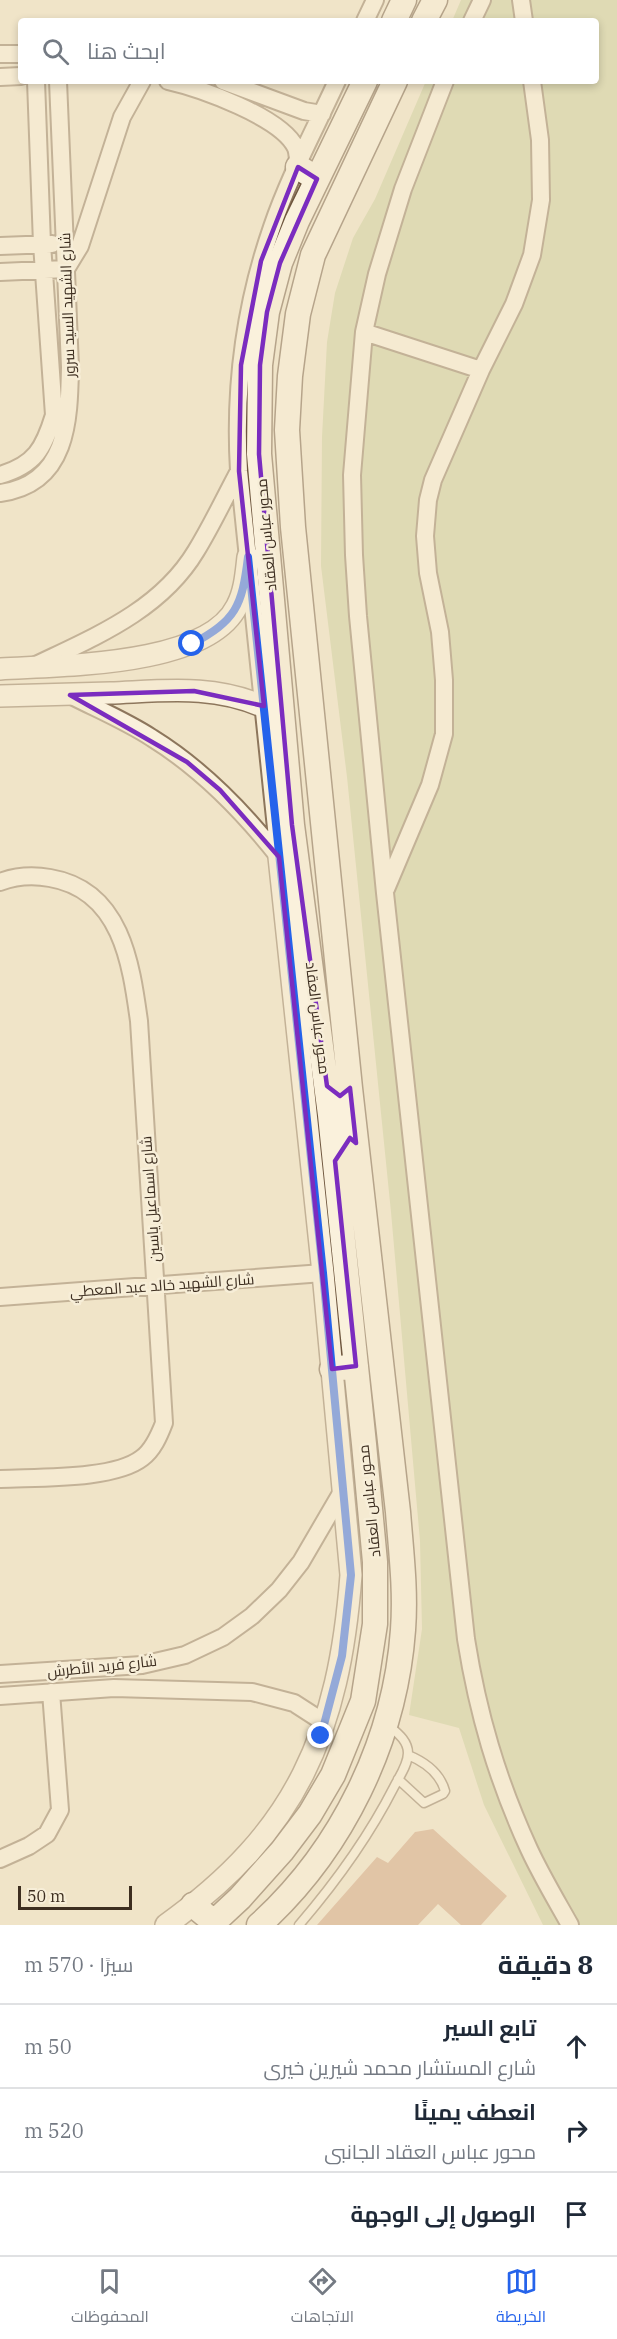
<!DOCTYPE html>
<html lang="ar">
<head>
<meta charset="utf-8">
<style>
	body { margin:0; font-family:"IBM Plex Serif",Cairo,serif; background:#f2f2f3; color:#1f2937; direction:rtl }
	.scale { position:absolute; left:18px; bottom:15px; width:114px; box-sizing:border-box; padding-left:6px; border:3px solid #3d2e20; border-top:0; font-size:16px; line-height:21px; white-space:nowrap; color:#3d2e20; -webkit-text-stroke:4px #f7eed8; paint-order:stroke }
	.stop { position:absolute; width:18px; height:18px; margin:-14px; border:4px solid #2563eb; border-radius:50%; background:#fff }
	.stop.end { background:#2563eb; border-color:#fff; box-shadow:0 2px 6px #0008 }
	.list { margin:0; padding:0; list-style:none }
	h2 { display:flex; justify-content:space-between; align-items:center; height:78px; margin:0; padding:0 24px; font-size:26px }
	h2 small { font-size:20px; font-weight:400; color:#747a83 }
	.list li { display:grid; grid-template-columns:39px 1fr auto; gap:18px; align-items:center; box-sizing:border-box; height:84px; padding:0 24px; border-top:2px solid #e0e1e3 }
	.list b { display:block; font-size:22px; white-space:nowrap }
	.list p { margin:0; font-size:20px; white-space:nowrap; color:#747a83 }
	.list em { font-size:20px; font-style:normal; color:#747a83 }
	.icon { flex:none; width:33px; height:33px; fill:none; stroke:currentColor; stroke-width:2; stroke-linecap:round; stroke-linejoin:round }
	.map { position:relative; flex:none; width:617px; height:1925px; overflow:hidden; direction:ltr }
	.search { position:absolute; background:#fff; box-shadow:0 3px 9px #0003; left:18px; right:18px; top:18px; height:66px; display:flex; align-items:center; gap:15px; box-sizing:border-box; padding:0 21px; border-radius:6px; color:#747a83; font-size:22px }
	.sheet { height:330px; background:#fff }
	nav { display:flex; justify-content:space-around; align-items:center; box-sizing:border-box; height:84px; border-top:2px solid #e0e1e3; background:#fff; font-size:16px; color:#747a83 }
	nav a { display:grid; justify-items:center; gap:3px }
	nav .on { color:#2563eb }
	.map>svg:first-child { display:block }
	.green { fill:#c9cf9b }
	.building { fill:#cf9f7d }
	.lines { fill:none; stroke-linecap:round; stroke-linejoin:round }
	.service-casing { stroke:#8d765c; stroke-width:11 }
	.minor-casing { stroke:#8d765c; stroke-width:20 }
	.tertiary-casing { stroke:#8d765c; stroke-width:24 }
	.secondary-casing { stroke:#6f573f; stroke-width:27 }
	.service { stroke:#faf1dc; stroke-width:8 }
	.minor { stroke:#faf1dc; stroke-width:16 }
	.tertiary { stroke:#faf1dc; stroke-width:21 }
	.secondary { stroke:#faf1dc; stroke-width:24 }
	.route { stroke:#2563eb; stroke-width:8 }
	.marked { fill:none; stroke:#7b2cbf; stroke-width:4.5; stroke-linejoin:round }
	.labels { text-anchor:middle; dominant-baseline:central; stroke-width:5; stroke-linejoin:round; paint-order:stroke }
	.street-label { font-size:15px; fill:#3d2e20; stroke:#f7eed8 }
</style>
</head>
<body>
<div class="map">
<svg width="617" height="1925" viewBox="0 0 617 1925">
	<rect width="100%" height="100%" fill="#f0e4c8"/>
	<path class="green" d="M461 0H617V1925H543L484 1805 459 1728 409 1715 422 1629 420 1541 391 1212 347 777 321 566 322 437 327 342 335 293 353 238 375 199 426 81H596V21H452Z"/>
	<path class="building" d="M433 1829 507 1896 481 1925H461L438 1904 418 1925H317L377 1857 388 1863 415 1832Z"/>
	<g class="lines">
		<defs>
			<path id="service" d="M398 1779 424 1803 443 1794 445 1791C440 1773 425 1762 408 1755
				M299 1925C336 1882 368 1838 394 1787 399 1777 408 1765 408 1753 408 1740 396 1732 387 1724"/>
			<path id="minor" d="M521 0 524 21
				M365 21 375 0
				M472 21 482 0
				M0 54H21
				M0 77 21 76
				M168 81C199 88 282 117 296 148 298 153 298 160 298 167
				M223 81 304 111 322 114
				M445 81 403 189 377 274 364 332 352 475 354 555 358 616 385 893 466 1639C478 1714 497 1779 529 1849 541 1875 556 1900 570 1925
				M0 246 52 244
				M0 272 66 269 80 246 122 117 142 81
				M364 332 481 370
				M0 475C35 465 44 448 54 415L42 244 36 81
				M0 493C68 484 69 420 70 367L58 81
				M34 666C94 637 160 611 196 551 212 525 225 497 239 471
				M70 695C97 709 126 721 152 738 202 769 242 810 279 857
				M279 857 239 471C234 388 245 305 272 227 289 177 315 129 337 81
				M0 882C16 876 33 875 50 878 121 890 131 963 139 1021L164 1423C159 1436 153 1450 142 1458 114 1480 37 1477 0 1479
				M386 889 430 785 444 734V680L440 632 428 573 425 536 428 500 433 480 481 370 514 304 532 255 541 200 540 140 532 81
				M0 1297 323 1273
				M0 1674 142 1665 185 1655 223 1637 252 1616 279 1590 301 1562 343 1490
				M0 1696 114 1688 252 1692 294 1703 325 1723
				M0 1859 29 1846 47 1834 60 1810 51 1692"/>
			<path id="tertiary" d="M0 669C60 665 207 667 237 606 245 591 246 574 248 557
				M0 696C37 695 74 694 110 693 163 691 214 684 264 707
				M166 1925C297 1832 339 1732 351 1575L323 1273 279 857"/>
			<path id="secondary" d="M394 21 404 0
				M424 21 435 0
				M298 167 317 179
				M332 1369 356 1366
				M193 1905 214 1922
				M211 1925 240 1898 282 1851 310 1814 333 1775 363 1701 375 1624V1562L364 1444 330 1115 292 825 259 454 260 365 267 312 280 263 297 221 365 81
				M259 1925C342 1850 395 1741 403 1630 406 1590 401 1551 398 1512L350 1088 293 527 287 430 290 376 298 314 313 255 395 81"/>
		</defs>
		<use href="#service" class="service-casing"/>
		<use href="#minor" class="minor-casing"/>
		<use href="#tertiary" class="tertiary-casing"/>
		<use href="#secondary" class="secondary-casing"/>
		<use href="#service" class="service"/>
		<use href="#minor" class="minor"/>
		<use href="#tertiary" class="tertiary"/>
		<use href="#secondary" class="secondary"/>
	</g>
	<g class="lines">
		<path class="route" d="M192 644C236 620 242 607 248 557L323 1273 351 1575 342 1656 321 1736"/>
	</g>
	<path d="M0 0H617V1925H0ZM298 167 317 179 280 263 267 312 260 365 259 454 292 825 327 1086 340 1096 350 1088 356 1143 350 1138 335 1161 356 1366 332 1369 279 857 220 790 187 762 70 695 194 691 264 706 239 471 241 365 261 261Z" fill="#f0e4c8" fill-opacity=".55" fill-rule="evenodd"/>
	<path class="marked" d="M298 167 317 179 280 263 267 312 260 365 259 454 292 825 327 1086 340 1096 350 1088 356 1143 350 1138 335 1161 356 1366 332 1369 279 857 220 790 187 762 70 695 194 691 264 706 239 471 241 365 261 261Z"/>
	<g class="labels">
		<g class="street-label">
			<text transform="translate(67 305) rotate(-92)">شارع الشهيد السيد سرور</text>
			<text transform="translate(266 535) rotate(-95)">محور عباس العقاد</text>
			<text transform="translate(318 1018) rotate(83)">محور عباس العقاد</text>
			<text transform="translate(150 1199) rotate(-94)">شارع اسماعيل ياسين</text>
			<text transform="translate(162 1285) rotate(-4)">شارع الشهيد خالد عبد المعطي</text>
			<text transform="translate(369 1501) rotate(-96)">محور عباس العقاد</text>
			<text transform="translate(102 1666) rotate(-6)">شارع فريد الأطرش</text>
		</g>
	</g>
</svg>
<div class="scale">50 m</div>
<div class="stop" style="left:192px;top:644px"></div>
<div class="stop end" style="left:321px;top:1736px"></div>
<div class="search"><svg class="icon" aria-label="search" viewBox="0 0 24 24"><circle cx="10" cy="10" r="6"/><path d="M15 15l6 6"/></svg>ابحث هنا</div>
</div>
<section class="sheet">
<h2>8 دقيقة<small>سيرًا · 570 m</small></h2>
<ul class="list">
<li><svg class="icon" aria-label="ahead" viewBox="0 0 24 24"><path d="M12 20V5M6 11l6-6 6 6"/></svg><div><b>تابع السير</b><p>شارع المستشار محمد شيرين خيرى</p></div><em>50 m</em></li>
<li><svg class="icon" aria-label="right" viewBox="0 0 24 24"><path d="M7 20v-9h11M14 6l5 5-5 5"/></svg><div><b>انعطف يمينًا</b><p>محور عباس العقاد الجانبى</p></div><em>520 m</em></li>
<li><svg class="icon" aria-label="arrive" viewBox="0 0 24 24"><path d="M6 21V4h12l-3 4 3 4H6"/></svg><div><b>الوصول إلى الوجهة</b></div></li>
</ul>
</section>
<nav>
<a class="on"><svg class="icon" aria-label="map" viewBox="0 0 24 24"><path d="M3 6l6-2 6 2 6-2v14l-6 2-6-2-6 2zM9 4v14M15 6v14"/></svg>الخريطة</a>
<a><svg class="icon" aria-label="directions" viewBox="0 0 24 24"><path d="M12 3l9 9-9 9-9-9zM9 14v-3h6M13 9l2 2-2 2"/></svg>الاتجاهات</a>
<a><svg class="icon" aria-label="saved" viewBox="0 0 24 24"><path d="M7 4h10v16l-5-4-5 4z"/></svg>المحفوظات</a>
</nav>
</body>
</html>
